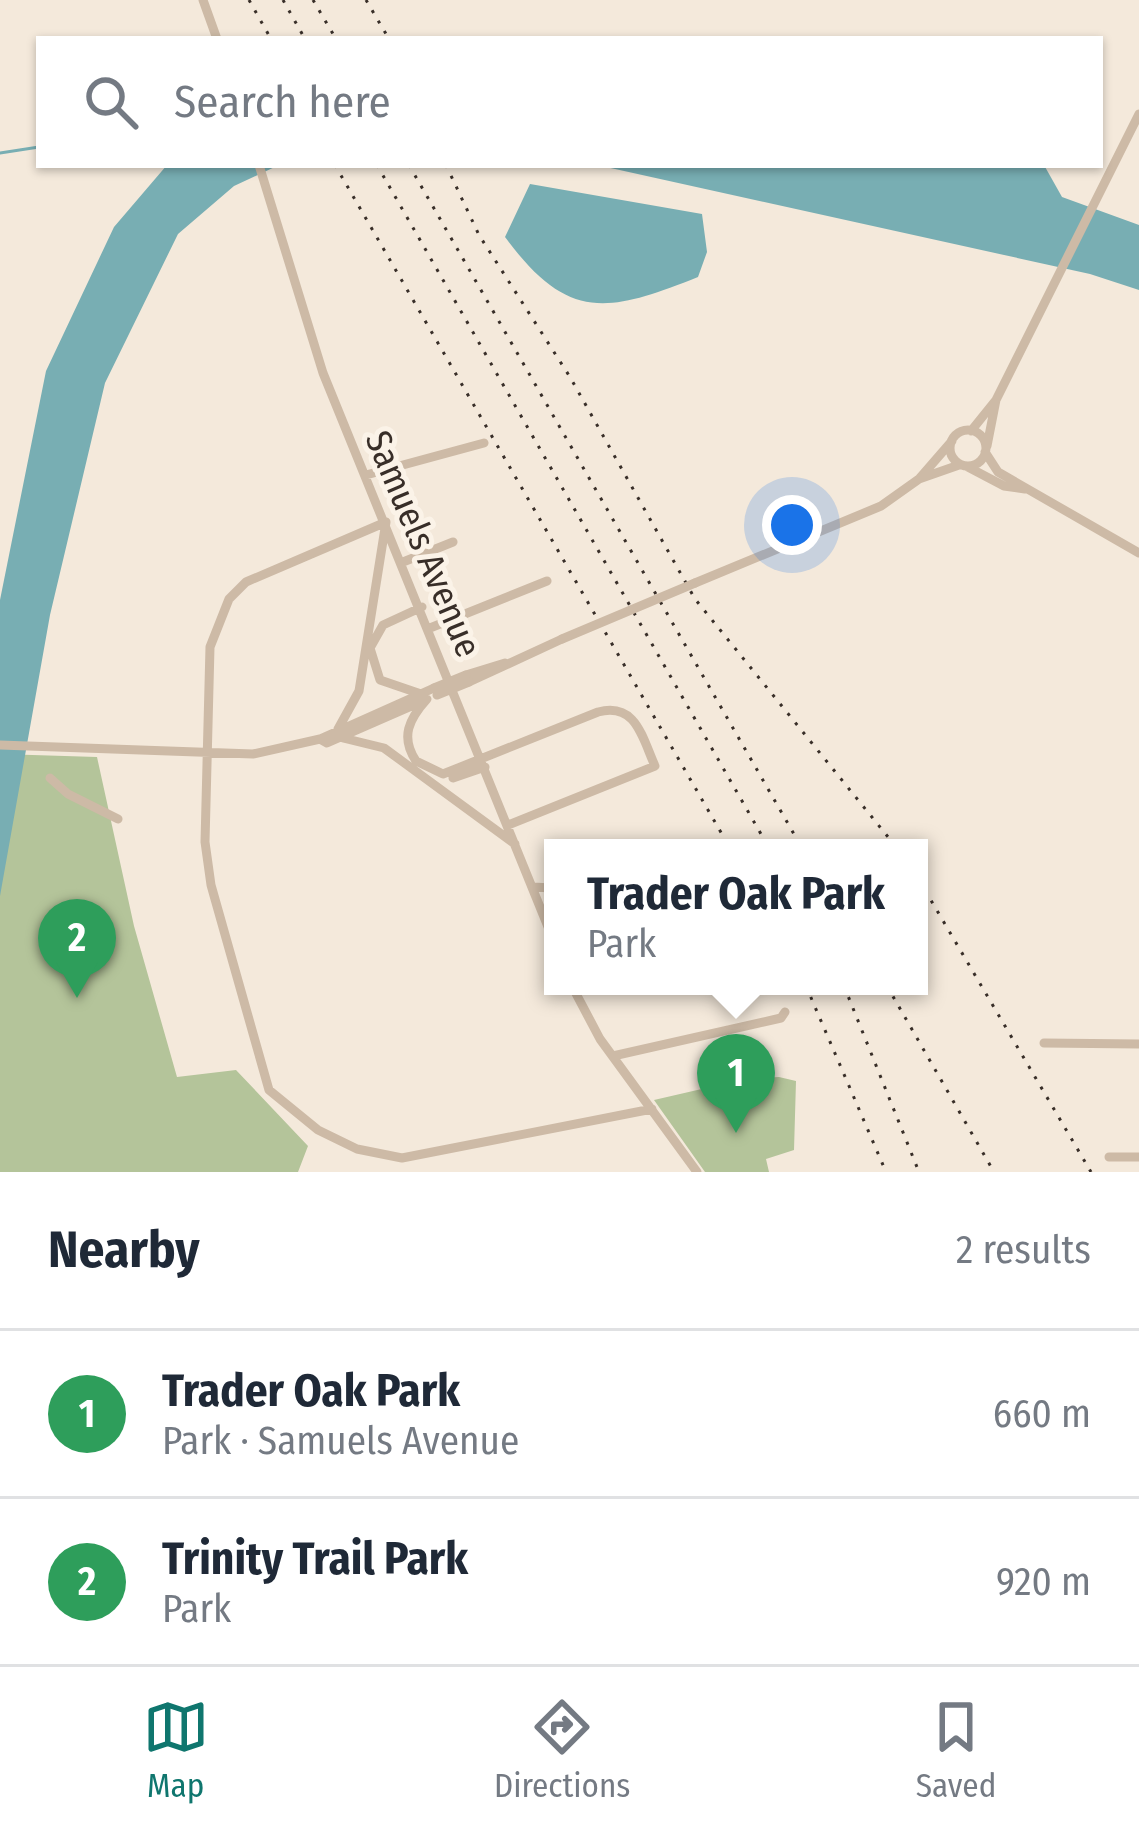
<!DOCTYPE html>
<html lang="en">
<head>
<meta charset="utf-8">
<style>
	body { margin:0; font-family:"Fira Sans Condensed",sans-serif; background:#f6f6f7; color:#1f2937 }
	.you { position:absolute; left:792px; top:525px; width:42px; height:42px; margin:-30px; border:9px solid #fff; border-radius:50%; background:#1a73e8; box-shadow:0 0 0 18px #1a73e833 }
	.badge { display:grid; place-items:center; width:78px; height:78px; border-radius:50%; background:#0f766e; color:#fff; font-size:39px; font-weight:700 }
	.pin { position:absolute; translate:-50% -99px; filter:drop-shadow(0 3px 6px #0008) }
	.pin::after { content:''; position:absolute; top:63px; width:42px; height:36px; background:inherit; clip-path:polygon(0 0,100% 0,50% 100%) }
	.popup { position:absolute; left:544px; top:839px; width:384px; height:156px; box-sizing:border-box; display:grid; place-content:center; border-radius:0px; background:#fff; filter:drop-shadow(0 3px 9px #0005); font-size:39px; white-space:nowrap; color:#747a83 }
	.popup b { font-size:45px; color:#1f2937 }
	.popup::after { content:''; position:absolute; left:50%; top:100%; margin-left:-24px; border:24px solid transparent; border-top-color:#fff }
	.list { margin:0; padding:0; list-style:none }
	h2 { display:flex; justify-content:space-between; align-items:center; height:156px; margin:0; padding:0 48px; font-size:51px }
	h2 small { font-size:39px; font-weight:400; color:#747a83 }
	.list li { display:grid; grid-template-columns:78px 1fr auto; gap:36px; align-items:center; box-sizing:border-box; height:168px; padding:0 48px; border-top:3px solid #e0e1e3 }
	.list b { display:block; font-size:45px; white-space:nowrap }
	.list p { margin:0; font-size:39px; white-space:nowrap; color:#747a83 }
	.list em { font-size:39px; font-style:normal; color:#747a83 }
	.icon { flex:none; width:66px; height:66px; fill:none; stroke:currentColor; stroke-width:2; stroke-linecap:round; stroke-linejoin:round }
	.map { position:relative; flex:none; width:1139px; height:1172px; overflow:hidden }
	.search { position:absolute; background:#fff; box-shadow:0 3px 9px #0004; left:36px; right:36px; top:36px; height:132px; display:flex; align-items:center; gap:30px; box-sizing:border-box; padding:0 42px; border-radius:0px; color:#747a83; font-size:45px }
	.sheet { height:492px; background:#fff }
	nav { display:flex; justify-content:space-around; align-items:center; box-sizing:border-box; height:168px; border-top:3px solid #e0e1e3; background:#fff; font-size:33px; color:#747a83 }
	nav a { display:grid; justify-items:center; gap:6px }
	nav .on { color:#0f766e }
	.map>svg:first-child { display:block }
	.green { fill:#b4c49a }
	.water { fill:#78aeb3 }
	.lines { fill:none; stroke-linecap:round; stroke-linejoin:round }
	.stream { stroke:#78aeb3; stroke-width:3 }
	.minor { stroke:#cdbaa6; stroke-width:9 }
	.rail { stroke:#382e28; stroke-width:3; stroke-dasharray:3 9; stroke-linecap:butt }
	.minor-bridge { stroke:#cdbaa6; stroke-width:9 }
	.labels { text-anchor:middle; dominant-baseline:central; stroke-width:10; stroke-linejoin:round; paint-order:stroke }
	.street-label { font-size:36px; fill:#382e28; stroke:#fbf3e8 }
</style>
</head>
<body>
<div class="map">
<svg width="1139" height="1172" viewBox="0 0 1139 1172">
	<rect width="100%" height="100%" fill="#f4e9db"/>
	<path class="green" d="M0 754 97 757 134 926 177 1077 236 1070 308 1146 298 1172H0Z
		M779 1077 796 1081 794 1150 766 1159 769 1172H705L654 1100 745 1079Z"/>
	<path class="water" d="M167 165H279L234 186 178 234 105 383 50 615 0 896V600L46 371 114 227Z
		M597 165H1044L1062 197 1139 225V290L1090 274Z
		M530 184 702 214 707 252 698 277C606 314 567 321 505 237Z"/>
	<g class="lines">
		<path class="stream" d="M0 153 39 147"/>
		<path class="minor" d="M203 0 217 39
			M259 165 323 373 553 939
			M950 448a18 18 0 1 1 36 0a18 18 0 1 1-36 0Z
			M971 431 996 400 1139 114
			M987 446 996 400
			M985 452 998 472 1139 553
			M966 466 1004 486 1025 489
			M366 475 484 443
			M919 479 959 465
			M403 562 453 542
			M695 583 881 506 919 479 952 441
			M430 628 547 581
			M466 675 505 663
			M469 682 562 639
			M421 694 380 680 370 648 383 625 422 607
			M427 699C409 719 400 737 416 761L443 774 598 712C636 702 642 737 655 766L508 825
			M338 729 359 691 386 522 246 582 229 599 210 647 205 842 211 885 269 1090 318 1130 357 1149 402 1158 652 1109
			M343 738 384 748 515 844
			M320 739 434 688
			M0 745 253 754 320 739 327 743 421 702
			M50 778 68 794 118 819
			M453 778 485 767
			M532 887 553 888
			M572 986 600 1039 697 1172
			M1044 1043 1139 1044
			M613 1056 781 1018 785 1012
			M1109 1157H1139"/>
		<path class="rail" d="M249 0 271 39
			M283 0 305 39
			M313 0 336 39
			M366 0 389 39
			M335 165 730 848
			M377 165 769 848
			M409 165 802 848
			M446 165 479 235 570 377 695 599 897 848
			M919 880 1091 1172
			M806 986 886 1172
			M844 986 919 1172
			M887 986 994 1172"/>
		<path class="minor-bridge" d="M562 639 695 583
			M434 688 466 675
			M437 695 469 682"/>
	</g>
	<g class="labels">
		<g class="street-label">
			<text transform="translate(423 544) rotate(67)">Samuels Avenue</text>
		</g>
	</g>
</svg>
<div class="you"></div>
<div class="pin badge" style="left:736px;top:1133px;background:#2e9e5b">1</div>
<div class="popup"><b>Trader Oak Park</b>Park</div>
<div class="pin badge" style="left:77px;top:998px;background:#2e9e5b">2</div>
<div class="search"><svg class="icon" aria-label="search" viewBox="0 0 24 24"><circle cx="10" cy="10" r="6"/><path d="M15 15l6 6"/></svg>Search here</div>
</div>
<section class="sheet">
<h2>Nearby<small>2 results</small></h2>
<ul class="list">
<li><span class="badge" style="background:#2e9e5b">1</span><div><b>Trader Oak Park</b><p>Park · Samuels Avenue</p></div><em>660 m</em></li>
<li><span class="badge" style="background:#2e9e5b">2</span><div><b>Trinity Trail Park</b><p>Park</p></div><em>920 m</em></li>
</ul>
</section>
<nav>
<a class="on"><svg class="icon" aria-label="map" viewBox="0 0 24 24"><path d="M3 6l6-2 6 2 6-2v14l-6 2-6-2-6 2zM9 4v14M15 6v14"/></svg>Map</a>
<a><svg class="icon" aria-label="directions" viewBox="0 0 24 24"><path d="M12 3l9 9-9 9-9-9zM9 14v-3h6M13 9l2 2-2 2"/></svg>Directions</a>
<a><svg class="icon" aria-label="saved" viewBox="0 0 24 24"><path d="M7 4h10v16l-5-4-5 4z"/></svg>Saved</a>
</nav>
</body>
</html>
